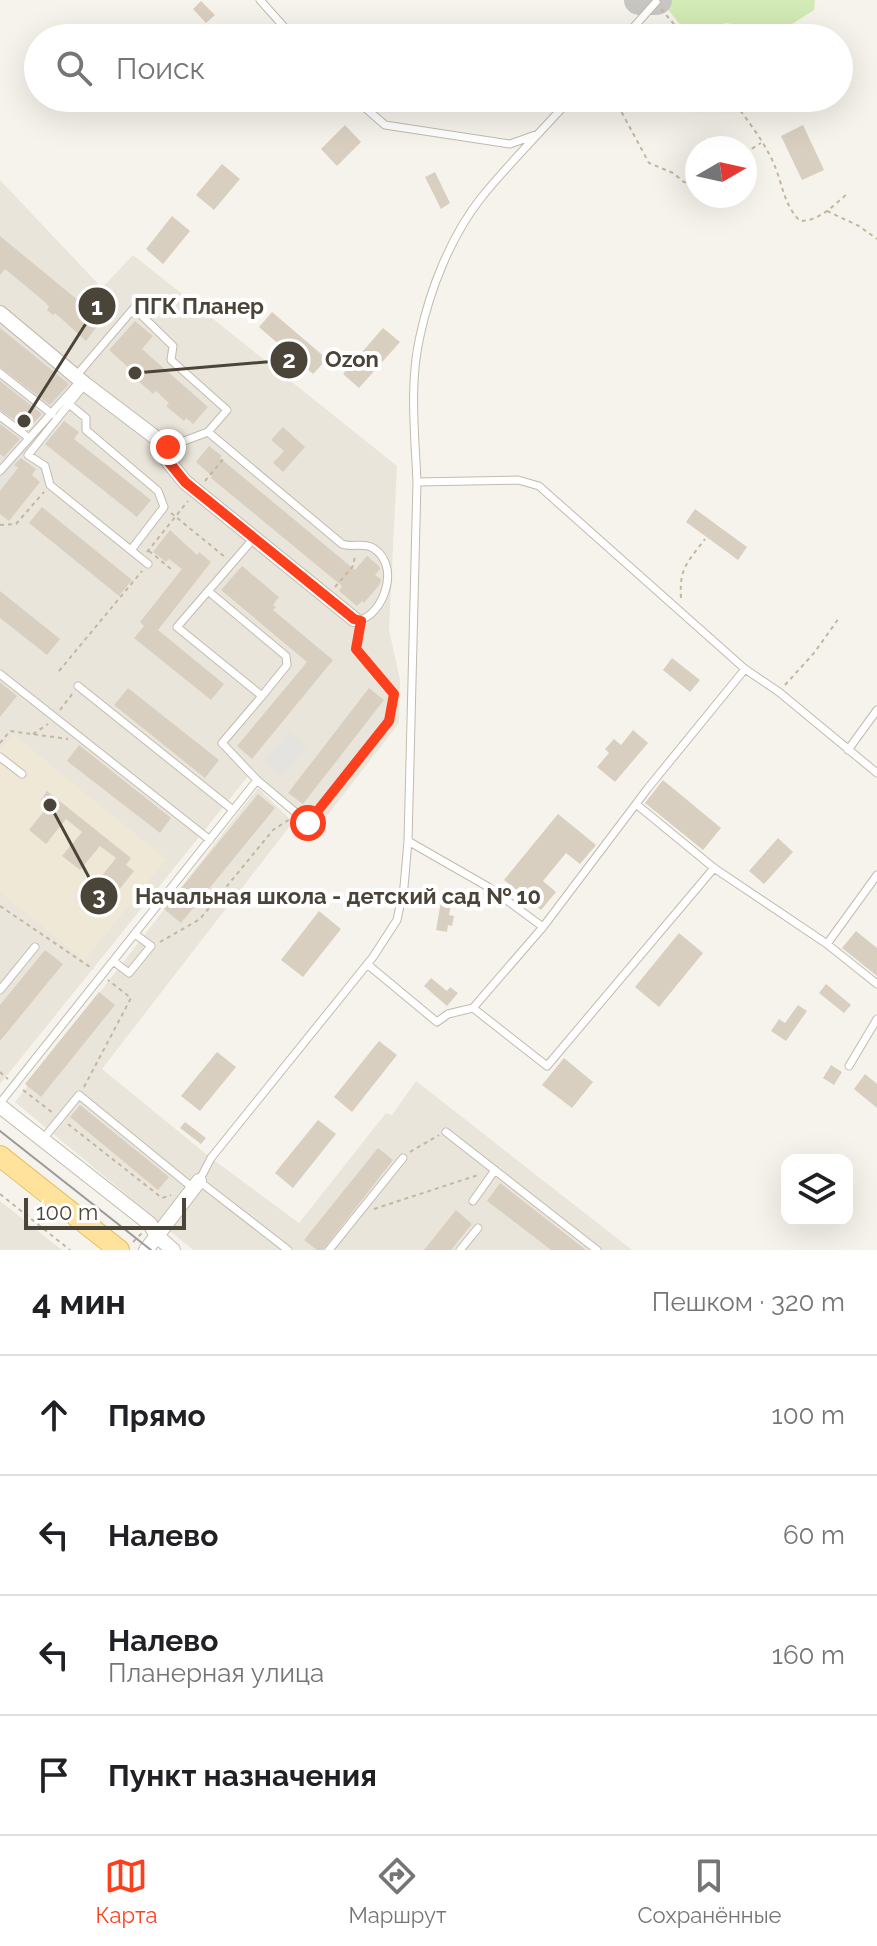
<!DOCTYPE html>
<html lang="ru">
<head>
<meta charset="utf-8">
<style>
	body { margin:0; font-family:Raleway,sans-serif; background:#f2f2f2; color:#202124 }
	.controls { position:absolute; right:24px; bottom:24px; display:grid; overflow:hidden; border-radius:16px; box-shadow:0 8px 32px #0002 }
	.controls button { width:72px; height:72px; display:grid; place-items:center; padding:0; border:0; border-bottom:2px solid #e0e0e0; background:#fff; color:#202124; font:40px sans-serif }
	.compass { position:absolute; left:685px; top:136px; width:72px; height:72px; border-radius:50%; background:#fff; box-shadow:0 8px 32px #0002; rotate:81deg }
	.scale { position:absolute; left:24px; bottom:20px; width:162px; box-sizing:border-box; padding-left:8px; border:4px solid #4b4439; border-top:0; font-size:22px; line-height:28px; white-space:nowrap; color:#4b4439; -webkit-text-stroke:6px #fff; paint-order:stroke }
	.stop { position:absolute; width:24px; height:24px; margin:-18px; border:6px solid #fc3f1d; border-radius:50%; background:#fff }
	.stop.end { background:#fc3f1d; border-color:#fff; box-shadow:0 2px 8px #0008 }
	.list { margin:0; padding:0; list-style:none }
	h2 { display:flex; justify-content:space-between; align-items:center; height:104px; margin:0; padding:0 32px; font-size:34px }
	h2 small { font-size:26px; font-weight:400; color:#757577 }
	.list li { display:grid; grid-template-columns:52px 1fr auto; gap:24px; align-items:center; box-sizing:border-box; height:120px; padding:0 32px; border-top:2px solid #e0e0e0 }
	.list b { display:block; font-size:30px; white-space:nowrap }
	.list p { margin:0; font-size:26px; white-space:nowrap; color:#757577 }
	.list em { font-size:26px; font-style:normal; color:#757577 }
	.icon { flex:none; width:44px; height:44px; fill:none; stroke:currentColor; stroke-width:2; stroke-linecap:round; stroke-linejoin:round }
	.map { position:relative; flex:none; width:877px; height:1250px; overflow:hidden }
	.search { position:absolute; background:#fff; box-shadow:0 8px 32px #0002; left:24px; right:24px; top:24px; height:88px; display:flex; align-items:center; gap:20px; box-sizing:border-box; padding:0 28px; border-radius:44px; color:#757577; font-size:30px }
	.sheet { height:584px; background:#fff }
	nav { display:flex; justify-content:space-around; align-items:center; box-sizing:border-box; height:112px; border-top:2px solid #e0e0e0; background:#fff; font-size:22px; color:#757577 }
	nav a { display:grid; justify-items:center; gap:4px }
	nav .on { color:#fc3f1d }
	.map>svg:first-child { display:block }
	.residential { fill:#eae5da }
	.industrial { fill:#e6e2dd }
	.education { fill:#efe8d6 }
	.green { fill:#d2eab5 }
	.parking { fill:#e5e3e0 }
	.lines { fill:none; stroke-linecap:round; stroke-linejoin:round }
	.taxiway { stroke:#c8c6c3; stroke-width:30 }
	.building { fill:#d8cfc1 }
	.lane-casing { stroke:#c2bbae; stroke-width:9 }
	.street-casing { stroke:#c2bbae; stroke-width:16 }
	.primary-casing { stroke:#e6c16a; stroke-width:22 }
	.path { stroke:#c4b79f; stroke-width:2; stroke-dasharray:4 4; stroke-linecap:butt }
	.lane { stroke:#fff; stroke-width:7 }
	.street { stroke:#fff; stroke-width:14 }
	.primary { stroke:#ffe39c; stroke-width:20 }
	.tram { stroke:#9a9a9a; stroke-width:2 }
	.route { stroke:#fc3f1d; stroke-width:10 }
	.leader { fill:none; stroke:#4b4439; stroke-width:3 }
	.callout-dot { fill:#4b4439; stroke:#fff; stroke-width:3 }
	.mark-label { font-size:24px; text-anchor:middle; font-weight:bold; fill:#fff }
	.callout-label { font-size:22px; text-anchor:middle; font-weight:bold; fill:#4b4439; stroke:#fff; stroke-width:8; stroke-linejoin:round; paint-order:stroke }
</style>
</head>
<body>
<div class="map">
<svg width="877" height="1250" viewBox="0 0 877 1250">
	<rect width="100%" height="100%" fill="#f6f3ec"/>
	<path class="residential" d="M0 180 102 288 133 255 397 466 389 630 400 680 399 723 312 835 253 770 0 1084Z
		M258 788 293 822 102 1069 211 1158 299 1223 386 1113 392 1115 416 1081 632 1250H193L15 1102Z
		M0 1201 62 1250H0Z"/>
	<path class="industrial" d="M0 324 78 386 21 457 24 460 0 491Z"/>
	<path class="education" d="M13 734 166 859 84 961 0 892V750Z"/>
	<path class="green" d="M672 0H815L814 10 781 31 725 23 715 38H691L666 7Z"/>
	<path class="parking" d="M289 731 307 746 281 776 264 760Z"/>
	<g class="lines">
		<path class="taxiway" d="M639 0H657"/>
	</g>
	<path class="building" d="M201 1 215 15 206 23 193 9Z
		M345 125 361 142 337 166 321 149Z
		M803 125 824 170 802 180 781 136Z
		M222 164 240 179 214 210 196 195Z
		M435 172 450 203 441 209 425 177Z
		M172 216 190 231 163 264 146 249Z
		M0 236 102 320 86 341 55 313 53 315 47 310 49 307 45 302 5 269 0 275Z
		M272 312 327 359 313 374 259 327Z
		M135 321 153 336 142 349 208 407 193 424 186 418 184 421 166 406 169 403 156 391 153 394 128 372 130 369 109 350Z
		M0 328 69 384 50 405 0 367Z
		M383 328 400 342 359 388 343 374Z
		M0 381 42 414 28 429 0 410Z
		M64 421 79 432 74 439 151 500 137 517 45 444Z
		M0 424 20 439 4 457 0 454Z
		M283 427 305 447 283 472 273 463 284 451 271 440Z
		M209 446 222 456 220 458 355 570 367 556 379 566 380 569 375 575 381 579 380 584 364 603 362 601 357 606 339 591 342 586 211 478 212 476 196 462Z
		M21 458 36 469 32 475 40 482 9 521 0 514V491L18 468 14 465Z
		M42 507 132 580 119 596 29 523Z
		M695 509 747 547 738 560 686 522Z
		M170 530 197 555 199 552 211 562 158 630 224 684 211 700 134 638 144 626 140 622 182 569 169 559 166 562 153 552Z
		M242 566 279 597 273 605 276 607 273 610 333 660 252 759 237 746 307 662 221 590Z
		M0 591 60 639 47 655 0 618Z
		M672 658 700 680 690 692 663 670Z
		M0 682 17 696 0 717Z
		M128 688 219 760 205 778 114 705Z
		M369 688 384 700 303 804 288 793Z
		M633 730 648 743 615 782 597 767 609 753 605 749 614 739 621 745Z
		M79 745 171 818 160 833 67 761Z
		M663 780 721 828 703 850 645 803Z
		M47 791 131 858 126 865 134 871 114 896 97 882 116 858 100 846 80 870 62 856 82 832 66 819 46 844 29 830 48 806 41 800Z
		M258 794 275 808 181 923 164 909Z
		M558 814 596 845 580 864 566 853 543 881 556 892 541 910 504 880Z
		M778 838 793 852 764 884 749 871Z
		M442 896 452 898 449 915 454 916 452 926 448 925 447 932 436 930Z
		M319 911 341 929 303 977 281 960Z
		M856 931 877 948V976L842 948Z
		M679 933 703 953 659 1007 635 987Z
		M45 950 63 964 0 1041V1005Z
		M431 978 447 991 450 987 458 993 447 1006 424 986Z
		M826 984 851 1005 844 1013 819 993Z
		M99 992 115 1005 41 1097 25 1084Z
		M798 1005 807 1011 786 1041 771 1031 779 1019 785 1023Z
		M379 1041 397 1055 352 1112 334 1097Z
		M217 1052 236 1067 200 1111 181 1096Z
		M564 1058 593 1082 572 1108 542 1085Z
		M831 1065 842 1072 834 1085 823 1078Z
		M865 1074 877 1084V1108L854 1089Z
		M80 1105 169 1177 158 1190 70 1117Z
		M318 1120 336 1134 293 1188 275 1173Z
		M185 1122 206 1138 201 1144 180 1128Z
		M378 1148 393 1160 323 1250H317L304 1240Z
		M500 1183 586 1250H551L487 1201Z
		M456 1210 472 1224 451 1250H424Z"/>
	<g class="lines">
		<defs>
			<path id="lane" d="M260 0 294 38
				M624 38 656 2
				M354 98 385 125 510 144 538 134
				M0 373 52 414
				M76 376 134 308 173 346 171 360 227 410 208 432 168 447
				M85 384 28 455 45 466 50 485 148 564
				M69 404 86 418V430L158 491 164 507 131 550
				M0 416 29 438
				M208 432 342 544C352 548 363 542 373 548 406 569 376 626 354 619
				M0 471 81 380
				M417 482C415 434 409 383 420 336 430 289 451 236 481 198 509 163 542 131 571 98
				M254 538 177 627 262 696 222 743 257 780 308 823 389 721
				M208 591 286 656 287 665 262 696
				M0 674 210 840
				M78 686 233 810
				M848 750 877 710
				M0 757 22 774
				M636 804 714 868
				M408 841 490 888 543 927 648 788 745 669
				M543 927 473 1008 547 1066 714 868 827 944 877 875
				M827 944 877 984
				M113 961 129 973 151 946 135 934
				M367 964 437 1022 448 1014 473 1008
				M0 990 35 947
				M849 1066 877 1019
				M0 1103 257 780
				M446 1132 597 1250
				M43 1139 79 1095 193 1188
				M473 1201 495 1170
				M288 1250 199 1181 211 1158 373 957 397 920 404 887 408 841 417 482 518 480 539 486 745 669 779 692 877 773
				M329 1250 403 1158
				M460 1250 478 1228"/>
			<path id="street" d="M0 313 85 384 168 447V461L185 482 354 619
				M0 1106 150 1224 157 1236 173 1250
				M146 1250 199 1181"/>
			<path id="primary" d="M0 1156 119 1250"/>
		</defs>
		<use href="#lane" class="lane-casing"/>
		<use href="#street" class="street-casing"/>
		<use href="#primary" class="primary-casing"/>
		<path class="path" d="M661 9 686 38
			M614 98 649 163 673 173 684 182 692 183 697 180
			M731 98C747 120 766 143 776 169 783 188 785 206 800 221 819 221 833 206 847 194
			M745 153 761 143
			M827 211 859 226 877 239
			M205 481 224 458
			M171 513 225 557
			M0 525 16 524 44 492
			M149 551 171 569
			M147 552 188 501
			M335 587 353 566 355 556
			M681 598C679 567 688 562 705 539
			M359 630 356 649 394 694 390 714
			M59 671 142 571
			M785 685 814 653 839 618
			M60 710 73 693
			M33 734 48 724
			M0 743 10 731 68 739
			M0 906 93 969
			M160 942 200 919 273 830 290 819
			M0 1072 8 1079
			M84 1087 131 998 108 980
			M23 1090 53 1113
			M68 1124 162 1198 171 1195
			M410 1152 439 1135
			M0 1194 70 1250
			M374 1209 478 1175
			M133 1242 142 1233"/>
		<use href="#lane" class="lane"/>
		<use href="#street" class="street"/>
		<use href="#primary" class="primary"/>
		<path class="tram" d="M0 1131 151 1250"/>
	</g>
	<g class="lines">
		<path class="route" d="M168 447V461L185 482 354 619 361 621 356 649 394 694 389 721 308 823"/>
	</g>
	<path class="leader" d="M24 421L97 306M135 373L289 360M50 805L99 896"/>
	<g class="callout-dot">
		<circle cx="24" cy="421" r="8"/>
		<circle cx="135" cy="373" r="8"/>
		<circle cx="50" cy="805" r="8"/>
		<circle cx="97" cy="306" r="20"/>
		<circle cx="289" cy="360" r="20"/>
		<circle cx="99" cy="896" r="20"/>
	</g>
	<g class="mark-label">
		<text x="97" y="315">1</text>
		<text x="289" y="368">2</text>
		<text x="99" y="904">3</text>
	</g>
	<g class="callout-label">
		<text x="199" y="314">ПГК Планер</text>
		<text x="352" y="367">Ozon</text>
		<text x="338" y="904">Начальная школа - детский сад № 10</text>
	</g>
</svg>
<div class="controls">
<button><svg class="icon" aria-label="layers" viewBox="0 0 24 24"><path d="M12 4l9 5-9 5-9-5zM3 14l9 5 9-5"/></svg></button>
</div>
<svg class="compass" viewBox="-18 -18 36 36"><path d="M0-13l5 13h-10z" fill="#e53935"/><path d="M0 13l5-13h-10z" fill="#757577"/></svg>
<div class="scale">100 m</div>
<div class="stop" style="left:308px;top:823px"></div>
<div class="stop end" style="left:168px;top:447px"></div>
<div class="search"><svg class="icon" aria-label="search" viewBox="0 0 24 24"><circle cx="10" cy="10" r="6"/><path d="M15 15l6 6"/></svg>Поиск</div>
</div>
<section class="sheet">
<h2>4 мин<small>Пешком · 320 m</small></h2>
<ul class="list">
<li><svg class="icon" aria-label="ahead" viewBox="0 0 24 24"><path d="M12 20V5M6 11l6-6 6 6"/></svg><div><b>Прямо</b></div><em>100 m</em></li>
<li><svg class="icon" aria-label="left" viewBox="0 0 24 24"><path d="M17 20v-9H6M10 6l-5 5 5 5"/></svg><div><b>Налево</b></div><em>60 m</em></li>
<li><svg class="icon" aria-label="left" viewBox="0 0 24 24"><path d="M17 20v-9H6M10 6l-5 5 5 5"/></svg><div><b>Налево</b><p>Планерная улица</p></div><em>160 m</em></li>
<li><svg class="icon" aria-label="arrive" viewBox="0 0 24 24"><path d="M6 21V4h12l-3 4 3 4H6"/></svg><div><b>Пункт назначения</b></div></li>
</ul>
</section>
<nav>
<a class="on"><svg class="icon" aria-label="map" viewBox="0 0 24 24"><path d="M3 6l6-2 6 2 6-2v14l-6 2-6-2-6 2zM9 4v14M15 6v14"/></svg>Карта</a>
<a><svg class="icon" aria-label="directions" viewBox="0 0 24 24"><path d="M12 3l9 9-9 9-9-9zM9 14v-3h6M13 9l2 2-2 2"/></svg>Маршрут</a>
<a><svg class="icon" aria-label="saved" viewBox="0 0 24 24"><path d="M7 4h10v16l-5-4-5 4z"/></svg>Сохранённые</a>
</nav>
</body>
</html>
